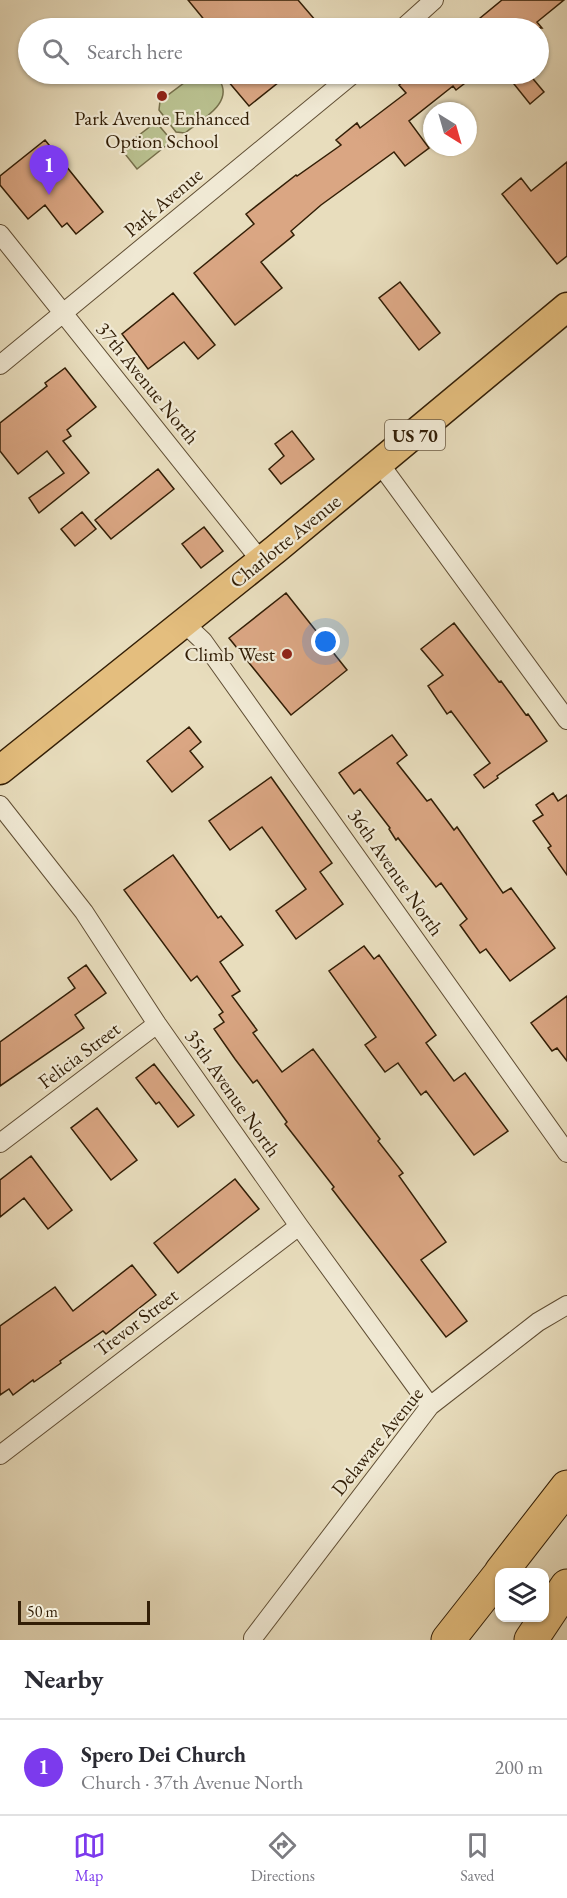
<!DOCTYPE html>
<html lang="en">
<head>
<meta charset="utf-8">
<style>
	body { margin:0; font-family:"EB Garamond",serif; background:#f2f2f3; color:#2b2b33 }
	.controls { position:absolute; right:18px; bottom:18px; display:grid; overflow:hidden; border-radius:12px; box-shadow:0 2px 4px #0004 }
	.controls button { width:54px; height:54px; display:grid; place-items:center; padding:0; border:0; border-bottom:2px solid #e1e1e2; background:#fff; color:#2b2b33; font:30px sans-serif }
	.compass { position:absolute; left:423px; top:102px; width:54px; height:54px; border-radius:50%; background:#fff; box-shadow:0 2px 4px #0004; rotate:143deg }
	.scale { position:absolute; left:18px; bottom:15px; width:132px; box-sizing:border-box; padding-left:6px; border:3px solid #321e06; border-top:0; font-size:16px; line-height:21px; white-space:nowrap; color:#321e06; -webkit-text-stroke:4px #f0e9d4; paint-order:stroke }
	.you { position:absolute; left:326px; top:642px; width:21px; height:21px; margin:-15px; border:4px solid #fff; border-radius:50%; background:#1a73e8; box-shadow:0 0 0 9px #1a73e833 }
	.badge { display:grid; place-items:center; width:39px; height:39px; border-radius:50%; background:#7c3aed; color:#fff; font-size:20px; font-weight:700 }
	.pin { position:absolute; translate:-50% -50px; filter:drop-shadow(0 2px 3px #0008) }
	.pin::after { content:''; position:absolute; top:32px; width:21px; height:18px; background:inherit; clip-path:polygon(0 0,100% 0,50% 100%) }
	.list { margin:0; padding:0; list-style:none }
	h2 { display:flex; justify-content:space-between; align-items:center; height:78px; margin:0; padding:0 24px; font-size:26px }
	h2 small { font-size:20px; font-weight:400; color:#7c7c81 }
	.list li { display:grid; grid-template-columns:39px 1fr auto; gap:18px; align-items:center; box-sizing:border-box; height:96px; padding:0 24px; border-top:2px solid #e1e1e2 }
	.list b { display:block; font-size:22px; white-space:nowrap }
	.list p { margin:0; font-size:20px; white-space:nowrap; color:#7c7c81 }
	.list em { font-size:20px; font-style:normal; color:#7c7c81 }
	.icon { flex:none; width:33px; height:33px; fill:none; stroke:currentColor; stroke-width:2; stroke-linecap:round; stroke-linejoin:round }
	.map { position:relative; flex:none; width:567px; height:1640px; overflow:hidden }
	.search { position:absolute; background:#fff; box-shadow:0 2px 4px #0004; left:18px; right:18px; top:18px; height:66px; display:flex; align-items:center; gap:15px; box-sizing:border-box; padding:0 21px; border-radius:33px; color:#7c7c81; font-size:22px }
	.sheet { height:174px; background:#fff }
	nav { display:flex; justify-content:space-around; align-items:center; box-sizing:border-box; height:84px; border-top:2px solid #e1e1e2; background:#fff; font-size:16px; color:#7c7c81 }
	nav a { display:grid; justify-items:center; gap:3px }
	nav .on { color:#7c3aed }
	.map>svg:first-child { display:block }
	.green { fill:#b9c08f; stroke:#766f4a; stroke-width:1.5 }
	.building { fill:#daa683; stroke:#321e06; stroke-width:1.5 }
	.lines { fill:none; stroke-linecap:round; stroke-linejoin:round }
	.street-casing { stroke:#604e34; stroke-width:20 }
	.primary-casing { stroke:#321e06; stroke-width:31 }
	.highway-casing { stroke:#321e06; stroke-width:35 }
	.street { stroke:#f0e9d4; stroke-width:18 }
	.primary { stroke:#e4be7e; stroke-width:28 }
	.highway { stroke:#e4be7e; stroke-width:33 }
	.poi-dot { fill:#8f2418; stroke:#f0e9d4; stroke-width:2 }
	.labels { text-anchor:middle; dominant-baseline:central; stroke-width:4.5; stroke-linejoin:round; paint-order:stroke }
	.shield { fill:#f0e9d4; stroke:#6b5b44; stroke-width:1.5 }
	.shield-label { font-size:18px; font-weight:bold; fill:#321e06 }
	.poi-label { font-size:20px; fill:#321e06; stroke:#f0e9d4 }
	.street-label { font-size:20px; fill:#321e06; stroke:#f0e9d4 }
</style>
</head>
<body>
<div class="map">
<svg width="567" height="1640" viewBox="0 0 567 1640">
	<rect width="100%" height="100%" fill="#e8ddbd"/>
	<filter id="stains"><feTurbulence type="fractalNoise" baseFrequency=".00333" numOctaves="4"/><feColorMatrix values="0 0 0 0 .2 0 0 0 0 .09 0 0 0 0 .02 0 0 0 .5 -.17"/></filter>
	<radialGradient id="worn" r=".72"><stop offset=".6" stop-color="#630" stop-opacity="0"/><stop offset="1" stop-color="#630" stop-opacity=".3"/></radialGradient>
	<path class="green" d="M196 74C207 73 216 73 221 83 232 105 198 122 185 133L176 132 159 110 160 101Z
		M156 122 172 141 137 169 121 149Z"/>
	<path class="building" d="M188 0H298L322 28H211Z
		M502 0H564L537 22 542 28H468Z
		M222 74H289L249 106Z
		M414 74H477L456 90 453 86 409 121 429 148 405 166 394 152 321 205 291 231 294 235 261 262 282 288 235 325 194 273 254 224 246 214 296 175 297 176 341 145 336 140 357 123 360 128 406 93 399 85Z
		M506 74H529L544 92 530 104Z
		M45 140 103 212 76 234 67 223 62 227 45 205 28 219 0 185V176Z
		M567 162V256L557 264 502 194 521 178 531 191Z
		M400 282 440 333 419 350 379 298Z
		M173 293 215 345 198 359 184 342 148 369 122 334Z
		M65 368 96 407 67 430 71 436 63 441 89 473 39 513 29 498 64 473 47 451 18 474 0 451V423L47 386 45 383Z
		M292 431 314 459 281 484 269 469 284 456 275 444Z
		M158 469 174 489 111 539 95 520Z
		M82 512 96 529 75 546 61 529Z
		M204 527 223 551 201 568 182 544Z
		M286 593 347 670 291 715 229 638Z
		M454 623 499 682 501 681 526 715 528 714 547 741 497 776 498 778 484 788 474 775 490 763 451 711 447 714 428 686 443 675 421 649Z
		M189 727 201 742 190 751 203 767 172 792 147 761Z
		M392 735 407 755 397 763 427 801 431 799 454 830 457 827 503 893 511 888 555 948 510 981 486 949 480 953 460 925 467 919 441 883 436 887 398 838 396 840 389 829 390 828 360 789 354 794 339 773Z
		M271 777 332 863 320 872 343 904 296 939 276 911 306 889 262 827 230 850 209 821Z
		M553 793 558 801 567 795V875L548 848 551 846 533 821 543 815 536 805Z
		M173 855 218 918 221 916 243 945 220 962 240 991 232 996 257 1030 253 1033 282 1072 313 1049 380 1139 378 1141 403 1173 399 1176 446 1242 421 1260 467 1321 446 1337 332 1189 334 1187 285 1124 287 1122 257 1080 253 1083 235 1059 214 1029 224 1022 219 1015 223 1012 197 976 191 981 124 890Z
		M364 946 374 959 379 955 436 1035 426 1043 454 1081 465 1073 508 1131 474 1155 426 1091 421 1095 398 1063 385 1072 365 1045 376 1037 329 971Z
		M86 965 106 993 75 1015 84 1028 0 1086V1042L75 988 68 978Z
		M567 996V1061L557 1048 552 1051 531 1023Z
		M154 1064 194 1115 178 1127 159 1102 156 1104 136 1078Z
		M97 1108 137 1160 111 1180 71 1128Z
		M31 1156 72 1210 48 1229 24 1198 0 1217V1180Z
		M235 1179 259 1209 178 1273 154 1243Z
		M132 1265 156 1295 106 1334 103 1331 60 1361 61 1363 34 1382 33 1380 13 1395 9 1389 0 1395V1326L55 1287 73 1311Z"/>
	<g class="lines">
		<defs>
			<path id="street" d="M403 28 434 0
				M0 234 261 561
				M0 365 353 74
				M380 464 567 720
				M183 622 203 641 567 1153
				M0 805 84 912 157 1024 299 1226 430 1406
				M0 1143 157 1024
				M0 1455 299 1226
				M253 1638 430 1406 538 1322 567 1305"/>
			<path id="primary" d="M0 770 276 549 567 307"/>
			<path id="highway" d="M501 1572 567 1487
				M448 1640 500 1574
				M531 1640 567 1586"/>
		</defs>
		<use href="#street" class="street-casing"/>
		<use href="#primary" class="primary-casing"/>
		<use href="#highway" class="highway-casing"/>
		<use href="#street" class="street"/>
		<use href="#primary" class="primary"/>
		<use href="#highway" class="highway"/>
	</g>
	<g class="poi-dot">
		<circle cx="162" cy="96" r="6"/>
		<circle cx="287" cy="654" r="6"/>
	</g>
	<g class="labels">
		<rect class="shield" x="385" y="420" width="60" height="30" rx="4.5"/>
		<g class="shield-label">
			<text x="415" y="435">US 70</text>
		</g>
		<g class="poi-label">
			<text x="162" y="118">Park Avenue Enhanced<tspan x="162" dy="23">Option School</tspan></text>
			<text x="275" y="654" text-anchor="end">Climb West</text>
		</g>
		<g class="street-label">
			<text transform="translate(163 202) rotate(-40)">Park Avenue</text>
			<text transform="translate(148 383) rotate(51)">37th Avenue North</text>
			<text transform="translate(285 541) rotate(-39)">Charlotte Avenue</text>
			<text transform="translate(396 872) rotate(55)">36th Avenue North</text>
			<text transform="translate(79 1055) rotate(-37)">Felicia Street</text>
			<text transform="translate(233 1093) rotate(55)">35th Avenue North</text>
			<text transform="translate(136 1322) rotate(-37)">Trevor Street</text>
			<text transform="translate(377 1441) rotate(-51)">Delaware Avenue</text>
		</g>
	</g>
	<rect width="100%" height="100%" filter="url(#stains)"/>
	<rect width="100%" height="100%" fill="url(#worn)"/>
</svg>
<div class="controls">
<button><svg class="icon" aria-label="layers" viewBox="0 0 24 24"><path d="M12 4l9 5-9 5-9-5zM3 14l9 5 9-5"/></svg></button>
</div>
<svg class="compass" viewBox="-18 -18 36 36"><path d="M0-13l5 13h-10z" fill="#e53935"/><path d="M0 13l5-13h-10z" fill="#7c7c81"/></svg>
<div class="scale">50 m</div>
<div class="you"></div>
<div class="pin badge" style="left:49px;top:195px">1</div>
<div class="search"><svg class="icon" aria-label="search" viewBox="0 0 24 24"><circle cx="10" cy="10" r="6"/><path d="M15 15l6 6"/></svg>Search here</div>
</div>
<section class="sheet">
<h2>Nearby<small></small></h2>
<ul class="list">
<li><span class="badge">1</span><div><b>Spero Dei Church</b><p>Church · 37th Avenue North</p></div><em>200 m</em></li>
</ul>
</section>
<nav>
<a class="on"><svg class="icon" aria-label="map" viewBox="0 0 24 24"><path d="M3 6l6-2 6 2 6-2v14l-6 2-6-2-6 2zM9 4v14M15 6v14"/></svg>Map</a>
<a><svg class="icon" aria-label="directions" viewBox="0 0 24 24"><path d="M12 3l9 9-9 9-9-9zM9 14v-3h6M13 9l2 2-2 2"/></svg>Directions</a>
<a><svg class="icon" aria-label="saved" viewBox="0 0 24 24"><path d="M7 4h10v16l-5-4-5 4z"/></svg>Saved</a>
</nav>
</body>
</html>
